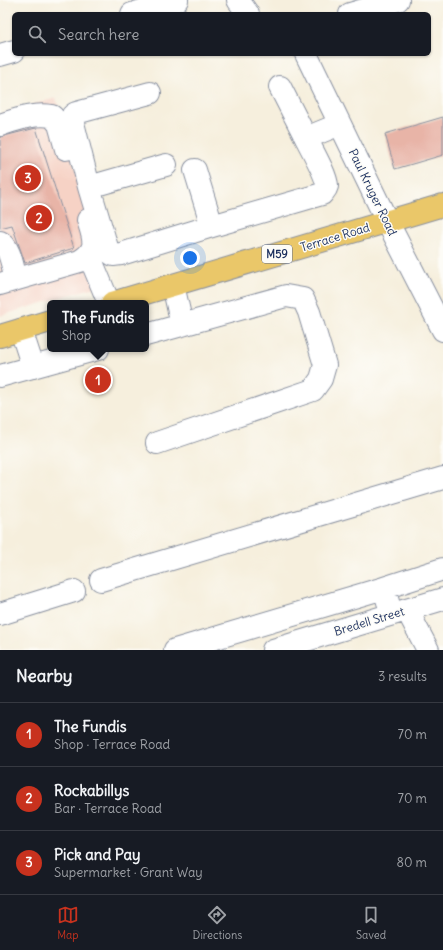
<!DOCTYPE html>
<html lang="en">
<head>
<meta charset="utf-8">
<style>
	body { margin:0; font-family:Delius,sans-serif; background:#20242c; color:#f1f3f6 }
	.you { position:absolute; left:190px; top:258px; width:14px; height:14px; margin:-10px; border:3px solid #fff; border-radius:50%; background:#1a73e8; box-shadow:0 0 0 6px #1a73e833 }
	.badge { display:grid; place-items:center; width:26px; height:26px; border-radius:50%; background:#c8321e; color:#fff; font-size:13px; font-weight:700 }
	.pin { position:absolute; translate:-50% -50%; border:2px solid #fff; box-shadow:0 1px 4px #0006 }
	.popup { position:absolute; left:47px; top:300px; width:102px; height:52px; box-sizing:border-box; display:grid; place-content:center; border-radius:6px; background:#171b24; filter:drop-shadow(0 1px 3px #0005); font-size:13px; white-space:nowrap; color:#9ea1a6 }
	.popup b { font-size:15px; color:#f1f3f6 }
	.popup::after { content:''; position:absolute; left:50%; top:100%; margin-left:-8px; border:8px solid transparent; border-top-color:#171b24 }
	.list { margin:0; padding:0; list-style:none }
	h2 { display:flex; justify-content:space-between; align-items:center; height:52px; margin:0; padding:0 16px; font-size:17px }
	h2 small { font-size:13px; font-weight:400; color:#9ea1a6 }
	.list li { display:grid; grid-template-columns:26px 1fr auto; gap:12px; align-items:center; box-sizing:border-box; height:64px; padding:0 16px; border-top:1px solid #363941 }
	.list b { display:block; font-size:15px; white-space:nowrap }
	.list p { margin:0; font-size:13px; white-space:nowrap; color:#9ea1a6 }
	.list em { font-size:13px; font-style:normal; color:#9ea1a6 }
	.icon { flex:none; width:22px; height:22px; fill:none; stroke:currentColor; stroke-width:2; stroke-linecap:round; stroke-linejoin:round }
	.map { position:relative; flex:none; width:443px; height:650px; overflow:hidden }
	.search { position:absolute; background:#171b24; box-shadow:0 1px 3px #0004; left:12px; right:12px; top:12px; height:44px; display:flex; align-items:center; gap:10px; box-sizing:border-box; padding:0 14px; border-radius:6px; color:#9ea1a6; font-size:15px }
	.sheet { height:244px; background:#171b24 }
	nav { display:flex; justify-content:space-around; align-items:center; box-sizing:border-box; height:56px; border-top:1px solid #363941; background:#171b24; font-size:11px; color:#9ea1a6 }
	nav a { display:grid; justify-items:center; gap:2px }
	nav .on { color:#c8321e }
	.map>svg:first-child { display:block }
	.built { fill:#f6d2c5 }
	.building { fill:#e8b4a7 }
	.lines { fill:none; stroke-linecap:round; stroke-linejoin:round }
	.minor-casing { stroke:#888f9e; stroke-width:24 }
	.major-casing { stroke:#888f9e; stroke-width:24 }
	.minor { stroke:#fff; stroke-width:22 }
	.major { stroke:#eac769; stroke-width:22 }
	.labels { text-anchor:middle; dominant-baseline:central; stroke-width:3; stroke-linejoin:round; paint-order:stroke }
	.shield { fill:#fdfcf7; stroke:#5f6c8c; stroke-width:1 }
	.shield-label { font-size:11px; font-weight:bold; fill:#1b2f5e }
	.street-label { font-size:12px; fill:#1b2f5e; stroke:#fdfcf7 }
</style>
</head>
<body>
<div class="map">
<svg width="443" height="650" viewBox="0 0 443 650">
	<rect width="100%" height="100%" fill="#fdfcf7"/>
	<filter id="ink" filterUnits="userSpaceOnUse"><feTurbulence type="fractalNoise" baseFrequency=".025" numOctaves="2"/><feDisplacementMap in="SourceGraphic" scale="8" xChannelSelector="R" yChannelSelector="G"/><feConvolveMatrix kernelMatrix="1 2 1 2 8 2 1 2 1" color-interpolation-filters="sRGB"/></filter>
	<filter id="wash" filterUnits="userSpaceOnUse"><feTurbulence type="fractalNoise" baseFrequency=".012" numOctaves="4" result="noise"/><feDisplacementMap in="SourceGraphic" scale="16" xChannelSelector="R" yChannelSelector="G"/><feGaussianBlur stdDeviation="0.9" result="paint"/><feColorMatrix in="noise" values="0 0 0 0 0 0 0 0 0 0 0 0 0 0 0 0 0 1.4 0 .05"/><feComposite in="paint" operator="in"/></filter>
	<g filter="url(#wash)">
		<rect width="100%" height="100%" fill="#f6efdd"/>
		<path class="built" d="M56 98 108 283 0 316V114Z"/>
		<g id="blocks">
			<path class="building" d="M443 117V155L395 169 385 134Z
				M36 128 74 248 25 263 12 225 0 228V137Z"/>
		</g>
	</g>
	<g filter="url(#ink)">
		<use href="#blocks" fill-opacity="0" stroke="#888f9e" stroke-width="1"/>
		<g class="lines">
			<defs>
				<path id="minor" d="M238 0 248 14
					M132 14 177 0
					M350 14 398 0
					M306 54 387 221 443 330
					M0 55 14 51
					M280 87 306 138
					M150 93 76 113 73 115 72 119 89 187 108 251 113 255 121 254 212 226 322 194C324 191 326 190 327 186 327 176 311 148 306 138L340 124
					M0 125C18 119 34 113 52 116L59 124 66 149
					M195 170 212 226
					M89 187 166 165
					M0 242C10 246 13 269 16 279
					M89 255 109 303
					M0 284 80 261C99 249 94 240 88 220
					M173 285 182 325
					M21 330 33 367
					M146 335 286 296 303 299 309 312 325 365 321 379 313 390 157 443
					M0 376 98 349
					M101 580 443 478
					M388 602 384 588 443 569
					M407 610 428 650
					M0 614 74 591
					M175 650 384 588
					M273 650 443 599"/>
				<path id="major" d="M112 303 443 205
					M0 336 50 321"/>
			</defs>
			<use href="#minor" class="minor-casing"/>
			<use href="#major" class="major-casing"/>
			<use href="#minor" class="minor"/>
			<use href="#major" class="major"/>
		</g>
	</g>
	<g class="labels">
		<rect class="shield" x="262" y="245" width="30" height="18" rx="3"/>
		<g class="shield-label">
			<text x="277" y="254">M59</text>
		</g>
		<g class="street-label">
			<text transform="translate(373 192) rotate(64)">Paul Kruger Road</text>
			<text transform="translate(335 237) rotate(-17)">Terrace Road</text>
			<text transform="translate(369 621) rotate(-17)">Bredell Street</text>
		</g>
	</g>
</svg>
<div class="you"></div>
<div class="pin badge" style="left:98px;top:380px">1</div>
<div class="popup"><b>The Fundis</b>Shop</div>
<div class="pin badge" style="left:39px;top:218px">2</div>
<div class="pin badge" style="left:28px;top:178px">3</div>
<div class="search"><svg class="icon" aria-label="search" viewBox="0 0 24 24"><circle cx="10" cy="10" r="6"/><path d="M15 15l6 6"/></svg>Search here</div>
</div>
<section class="sheet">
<h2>Nearby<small>3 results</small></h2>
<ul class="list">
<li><span class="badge">1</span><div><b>The Fundis</b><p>Shop · Terrace Road</p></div><em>70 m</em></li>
<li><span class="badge">2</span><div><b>Rockabillys</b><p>Bar · Terrace Road</p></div><em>70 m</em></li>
<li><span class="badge">3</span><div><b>Pick and Pay</b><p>Supermarket · Grant Way</p></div><em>80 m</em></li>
</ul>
</section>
<nav>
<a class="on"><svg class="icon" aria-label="map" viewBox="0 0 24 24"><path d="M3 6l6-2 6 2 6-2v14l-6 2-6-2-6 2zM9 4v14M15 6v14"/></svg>Map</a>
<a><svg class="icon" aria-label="directions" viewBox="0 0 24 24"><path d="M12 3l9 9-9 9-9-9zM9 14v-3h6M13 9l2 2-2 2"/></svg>Directions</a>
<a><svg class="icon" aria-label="saved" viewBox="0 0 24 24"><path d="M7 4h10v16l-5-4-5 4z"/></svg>Saved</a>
</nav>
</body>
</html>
